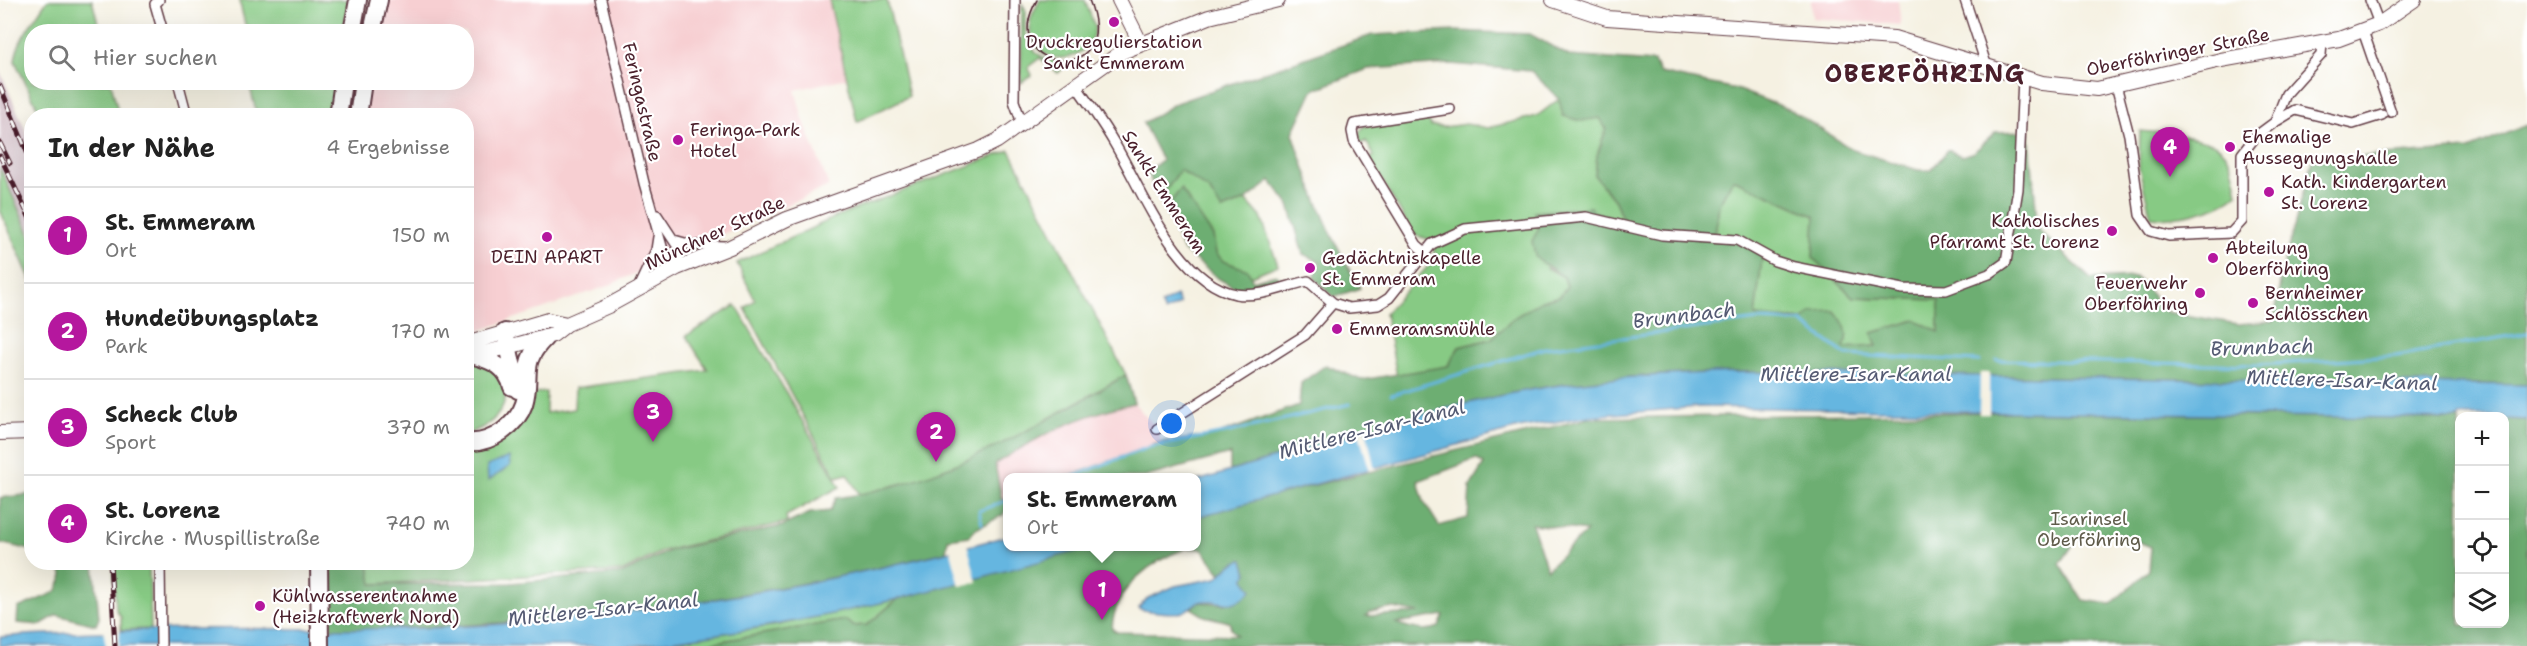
<!DOCTYPE html>
<html lang="de">
<head>
<meta charset="utf-8">
<style>
	body { margin:0; font-family:"Shantell Sans",sans-serif; background:#f6f6f6; color:#222 }
	.controls { position:absolute; right:18px; bottom:18px; display:grid; overflow:hidden; border-radius:12px; box-shadow:0 6px 24px #0002 }
	.controls button { width:54px; height:54px; display:grid; place-items:center; padding:0; border:0; border-bottom:2px solid #e0e0e0; background:#fff; color:#222; font:30px sans-serif }
	.you { position:absolute; left:1172px; top:424px; width:21px; height:21px; margin:-15px; border:4px solid #fff; border-radius:50%; background:#1a73e8; box-shadow:0 0 0 9px #1a73e833 }
	.badge { display:grid; place-items:center; width:39px; height:39px; border-radius:50%; background:#b5179e; color:#fff; font-size:20px; font-weight:700 }
	.pin { position:absolute; translate:-50% -50px; filter:drop-shadow(0 2px 3px #0008) }
	.pin::after { content:''; position:absolute; top:32px; width:21px; height:18px; background:inherit; clip-path:polygon(0 0,100% 0,50% 100%) }
	.popup { position:absolute; left:1003px; top:473px; width:198px; height:78px; box-sizing:border-box; display:grid; place-content:center; border-radius:12px; background:#fff; filter:drop-shadow(0 2px 4px #0005); font-size:20px; white-space:nowrap; color:#767676 }
	.popup b { font-size:22px; color:#222 }
	.popup::after { content:''; position:absolute; left:50%; top:100%; margin-left:-12px; border:12px solid transparent; border-top-color:#fff }
	.list { margin:0; padding:0; list-style:none }
	h2 { display:flex; justify-content:space-between; align-items:center; height:78px; margin:0; padding:0 24px; font-size:26px }
	h2 small { font-size:20px; font-weight:400; color:#767676 }
	.list li { display:grid; grid-template-columns:39px 1fr auto; gap:18px; align-items:center; box-sizing:border-box; height:96px; padding:0 24px; border-top:2px solid #e0e0e0 }
	.list b { display:block; font-size:22px; white-space:nowrap }
	.list p { margin:0; font-size:20px; white-space:nowrap; color:#767676 }
	.list em { font-size:20px; font-style:normal; color:#767676 }
	.icon { flex:none; width:33px; height:33px; fill:none; stroke:currentColor; stroke-width:2; stroke-linecap:round; stroke-linejoin:round }
	.map { position:relative; flex:none; width:2527px; height:646px; overflow:hidden }
	.search { position:absolute; background:#fff; box-shadow:0 6px 24px #0002; left:24px; top:24px; width:450px; height:66px; display:flex; align-items:center; gap:15px; box-sizing:border-box; padding:0 21px; border-radius:24px; color:#767676; font-size:22px }
	.panel { position:absolute; background:#fff; box-shadow:0 6px 24px #0002; left:24px; top:108px; width:450px; height:462px; border-radius:24px }
	.map>svg:first-child { display:block }
	.built { fill:#f7cfd2 }
	.industrial { fill:#d2bdc6 }
	.green { fill:#87ca84; stroke:#687458; stroke-width:1.5 }
	.forest { fill:#6dae72; stroke:#5c664e; stroke-width:1.5; fill-rule:evenodd }
	.water { fill:#65b6e0; stroke:#586a86; stroke-width:1.5 }
	.pier { fill:#f5f1e2 }
	.lines { fill:none; stroke-linecap:round; stroke-linejoin:round }
	.stream { stroke:#65b6e0; stroke-width:3 }
	.minor-casing { stroke:#643e46; stroke-width:12 }
	.secondary-casing { stroke:#643e46; stroke-width:16 }
	.trunk-casing { stroke:#643e46; stroke-width:20 }
	.minor { stroke:#fff; stroke-width:9 }
	.secondary { stroke:#fff; stroke-width:14 }
	.trunk { stroke:#fff; stroke-width:16 }
	.tram { stroke:#4a1f2b; stroke-width:1.5 }
	.rail-casing { stroke:#4a1f2b; stroke-width:5 }
	.rail { stroke:#fff; stroke-width:3; stroke-dasharray:9; stroke-linecap:butt }
	.poi-dot { fill:#b5179e; stroke:#fff; stroke-width:2 }
	.labels { text-anchor:middle; dominant-baseline:central; stroke-width:4.5; stroke-linejoin:round; paint-order:stroke }
	.poi-label { font-size:18px; fill:#4a1f2b; stroke:#fff; text-anchor:start }
	.street-label { font-size:18px; fill:#4a1f2b; stroke:#fff }
	.park-label { font-size:18px; fill:#5f5b4a; stroke:#fff }
	.water-label { font-size:20px; font-style:italic; fill:#555b73; stroke:#fff }
	.district-label { font-size:24px; font-weight:bold; letter-spacing:1.5px; fill:#4a1f2b; stroke:#fff }
</style>
</head>
<body>
<div class="map">
<svg width="2527" height="646" viewBox="0 0 2527 646">
	<rect width="100%" height="100%" fill="#fff"/>
	<filter id="ink" filterUnits="userSpaceOnUse"><feTurbulence type="fractalNoise" baseFrequency=".0167" numOctaves="2"/><feDisplacementMap in="SourceGraphic" scale="12" xChannelSelector="R" yChannelSelector="G"/><feConvolveMatrix kernelMatrix="1 2 1 2 8 2 1 2 1" color-interpolation-filters="sRGB"/></filter>
	<filter id="wash" filterUnits="userSpaceOnUse"><feTurbulence type="fractalNoise" baseFrequency=".008" numOctaves="4" result="noise"/><feDisplacementMap in="SourceGraphic" scale="24" xChannelSelector="R" yChannelSelector="G"/><feGaussianBlur stdDeviation="1.35" result="paint"/><feColorMatrix in="noise" values="0 0 0 0 0 0 0 0 0 0 0 0 0 0 0 0 0 1.4 0 .05"/><feComposite in="paint" operator="in"/></filter>
	<g filter="url(#wash)">
		<rect width="100%" height="100%" fill="#f5f1e2"/>
		<path class="built" d="M383 0H829L847 78 795 90 803 119 829 186 605 287 467 335 466 116 362 115 366 83 466 82V32L375 31Z
			M1811 0H1898L1901 25 1812 18Z
			M1134 403 1157 429 1161 442 1063 477 1008 478 1007 498 1003 500 994 464 1036 437 1090 413Z"/>
		<path class="industrial" d="M0 71 31 143V238L0 167Z"/>
		<path class="green" d="M47 0H92L100 31 32 32V82L111 83 119 115H41L15 61C17 39 36 18 47 0Z
			M239 0H349L343 31 247 32Z
			M829 0H887L909 96 857 122Z
			M1040 0H1085L1095 27C1089 69 1030 68 1030 26 1029 17 1036 8 1040 0Z
			M1022 4C1029 12 1025 16 1025 26 1027 55 1049 65 1075 62L1067 64 1058 73 1040 58 1028 67 1032 75 1021 83Z
			M249 83H335L329 115H257Z
			M1559 99 1581 121 1600 117 1606 129 1597 156 1595 176 1615 201 1623 220 1594 212 1547 268 1564 277 1567 287 1560 296 1542 301 1515 317 1491 339 1459 347 1448 366 1397 376 1385 313 1430 264 1427 259 1435 253 1428 239 1414 235 1369 159 1374 156 1366 141 1360 144 1359 133 1364 126 1427 117 1431 126 1444 127 1466 124 1488 128 1537 116Z
			M2140 131C2158 132 2203 137 2218 146 2232 154 2235 179 2238 193 2222 210 2173 220 2151 217L2139 168Z
			M1010 150 1126 375 992 450 921 478 860 495 847 474 836 477 745 308 755 300 737 263 842 214Z
			M0 167 31 238V281L0 210Z
			M1180 170 1209 190 1222 210 1246 200 1261 217 1278 265 1251 276 1247 270 1223 261 1216 254 1213 236 1181 189 1165 209 1160 199Z
			M1733 179 1815 216 1813 258 1853 297 1939 300V333L1916 320 1872 333 1877 346 1843 348 1803 320 1755 316 1763 250 1715 235 1719 204Z
			M736 305 840 487 786 516 787 522 663 551 623 571 371 584 369 563 466 562 467 453 478 449 533 393 546 392V413L574 409 575 388 708 370 686 336Z
			M472 362 487 364 506 384C508 411 492 426 467 434V364Z
			M113 563H147L149 565 151 629 121 630V617L116 610Z
			M898 599 867 625 853 626 845 620 693 646H634L778 625Z"/>
		<path class="forest" d="M1455 31 1530 34 1569 56 1654 62 1660 73 1736 89 1791 110 1853 150 1918 170H1931L1948 150 1962 156 1974 152 1996 132 2029 131 2038 230 2091 279 2136 277 2167 312 2238 324 2274 321 2282 270 2312 160 2469 149 2527 125V385L1743 372C1661 374 1579 378 1499 396 1408 416 1319 445 1230 471V454L1145 477 1064 478 1161 442 1216 435 1299 405 1301 383 1326 365 1361 380 1448 366 1459 347 1491 339 1515 317 1542 301 1560 296 1567 287 1564 277 1536 258 1532 241 1538 230 1535 212 1591 207 1594 212 1623 220 1615 201 1595 176 1597 156 1606 129 1600 118 1581 121 1563 116 1559 99 1531 71 1451 64 1368 69 1313 90 1293 133C1311 190 1330 237 1360 288L1334 297 1314 278 1320 262 1303 254 1289 205 1271 181 1246 200 1222 210 1209 190 1180 170 1160 199 1147 172 1162 160 1143 123 1176 103 1372 35ZM1733 179 1815 216 1813 258 1853 297 1939 300V332L1916 320 1872 333 1877 346 1844 348C1850 332 1845 324 1835 311L1813 312 1803 320 1755 316 1763 250 1715 235 1719 204Z
			M1181 189 1213 236 1216 253 1223 261 1248 270 1253 281 1276 274 1281 279 1257 290 1235 288 1219 279 1182 249 1165 209Z
			M1126 375 1134 403C1078 416 1044 433 995 464L1002 500 1007 498V507L1003 515 976 529 969 536 948 539 946 552C743 603 540 628 331 630V563H369L372 584 510 583 623 573 671 550 782 526 810 513 830 511 836 498C944 483 1033 428 1126 375Z
			M1999 412 2459 419 2460 624H2504L2505 419 2527 420V646H693L845 620 853 626 867 625 898 599 1085 547 1196 546 1197 514 1589 418ZM1476 459 1484 464 1470 487 1468 518 1439 526 1424 502 1418 481ZM1532 524 1587 531 1547 569ZM2117 533 2151 547 2149 570 2111 604 2083 600 2060 564 2079 536ZM1187 548 1202 549 1221 574 1230 565 1245 574 1244 579 1226 604 1198 602 1191 608 1204 616 1229 622 1232 630 1237 635 1117 632 1112 629C1114 587 1151 561 1187 548ZM1394 608 1419 613 1366 616 1370 612ZM1444 615 1439 627C1426 633 1410 628 1396 623Z
			M31 494V550L0 543V498Z
			M57 563H94L99 618 96 625 57 615 40 625 17 623 18 608 56 592 63 576Z"/>
		<path class="water" d="M1176 296 1180 304 1165 312 1161 304Z
			M1743 372 2527 385V420L2505 419 2504 416H2460L2457 419 1699 407 1590 416 1519 428 1197 517V481C1297 452 1397 418 1499 396 1580 378 1661 374 1743 372Z
			M509 457 510 466 488 481 487 466Z
			M1007 536 1008 546 1092 547C1012 569 932 592 850 610 779 626 707 636 634 646H0V637L24 635C77 633 130 630 184 629 285 627 386 632 488 625 664 613 837 583 1007 536Z
			M1241 560H1243L1247 573 1244 579 1252 590C1228 615 1221 596 1199 602 1194 603 1189 610 1183 612 1177 614 1143 612 1138 608L1148 598 1175 586 1217 578 1230 565Z"/>
		<path class="pier" d="M1980 373H1989V414H1979Z
			M1366 429 1374 466 1377 469 1370 471 1358 431Z
			M967 544 977 582 960 586 950 548Z
			M120 628 119 646H106L103 629Z"/>
		<g class="lines">
			<path class="stream" d="M1996 360 2259 365 2396 356 2527 333
				M1391 395 1545 348 1758 320 1801 322 1846 355 1979 361
				M1068 478 1149 447 1225 433 1350 404
				M982 524 979 511 1008 500"/>
		</g>
	</g>
	<g filter="url(#ink)">
		<g class="lines">
			<defs>
				<path id="minor" d="M159 0 155 4 163 32
					M601 0 644 183 663 250 677 268
					M1015 0 1014 101 1022 123
					M1965 0 1986 64
					M2370 0 2379 24
					M2363 31 2391 112
					M178 82 187 116
					M1075 84C1088 103 1102 122 1113 141 1142 189 1176 282 1236 294 1260 298 1285 286 1308 281L1333 303 1349 308 1378 305 1389 298 1432 244 1465 229 1586 217 1662 235 1737 240 1775 261 1794 267 1903 289 1946 290 1989 274 2006 262 2018 189 2023 78
					M2116 85 2129 135 2140 215 2151 231 2169 236 2231 233 2242 221V154L2256 136 2275 122 2286 94 2321 55 2322 43
					M2275 122 2295 110 2353 124 2382 115
					M657 215 680 250 677 268
					M674 240 692 245 725 246
					M1425 252 1417 245 1354 141 1352 131 1354 124 1450 109
					M638 288 656 250 658 237
					M1157 429 1305 335 1333 303
					M160 562 161 646"/>
				<path id="secondary" d="M1119 0 1141 44
					M1553 0 1607 18 1894 38 2042 83 2097 89 2221 60 2339 39 2379 24 2414 0
					M466 344 548 320 567 324
					M466 358 553 335 567 324 608 306 677 268 730 247 787 219 979 150 997 141 1122 52 1209 17 1278 0
					M0 433 32 432"/>
				<path id="trunk" d="M352 32 358 0
					M372 32 379 0
					M338 116 343 82
					M358 116 363 82
					M505 332 518 390
					M475 356C493 361 507 367 512 387
					M469 442C491 444 517 425 524 404 533 375 518 365 545 338
					M319 562 320 646"/>
			</defs>
			<use href="#minor" class="minor-casing"/>
			<use href="#secondary" class="secondary-casing"/>
			<use href="#trunk" class="trunk-casing"/>
			<use href="#minor" class="minor"/>
			<use href="#secondary" class="secondary"/>
			<use href="#trunk" class="trunk"/>
			<path class="tram" d="M1037 0C994 74 1125 88 1089 0"/>
			<defs>
				<path id="rail" d="M0 86 32 164
					M0 143 10 163
					M0 156 32 223
					M110 562 115 646"/>
			</defs>
			<use href="#rail" class="rail-casing"/>
			<use href="#rail" class="rail"/>
		</g>
	</g>
	<g class="poi-dot">
		<circle cx="1114" cy="22" r="6"/>
		<circle cx="678" cy="140" r="6"/>
		<circle cx="2230" cy="147" r="6"/>
		<circle cx="2269" cy="192" r="6"/>
		<circle cx="2112" cy="231" r="6"/>
		<circle cx="547" cy="237" r="6"/>
		<circle cx="2213" cy="258" r="6"/>
		<circle cx="1310" cy="268" r="6"/>
		<circle cx="2200" cy="293" r="6"/>
		<circle cx="2253" cy="303" r="6"/>
		<circle cx="1337" cy="329" r="6"/>
		<circle cx="260" cy="606" r="6"/>
	</g>
	<g class="labels">
		<g class="poi-label">
			<text x="1114" y="42" text-anchor="middle">Druckregulierstation<tspan x="1114" dy="21">Sankt Emmeram</tspan></text>
			<text x="690" y="130">Feringa-Park<tspan x="690" dy="21">Hotel</tspan></text>
			<text x="2242" y="137">Ehemalige<tspan x="2242" dy="21">Aussegnungshalle</tspan></text>
			<text x="2281" y="182">Kath. Kindergarten<tspan x="2281" dy="21">St. Lorenz</tspan></text>
			<text x="2100" y="221" text-anchor="end">Katholisches<tspan x="2100" dy="21">Pfarramt St. Lorenz</tspan></text>
			<text x="2225" y="248">Abteilung<tspan x="2225" dy="21">Oberföhring</tspan></text>
			<text x="547" y="257" text-anchor="middle">DEIN APART</text>
			<text x="1322" y="258">Gedächtniskapelle<tspan x="1322" dy="21">St. Emmeram</tspan></text>
			<text x="2188" y="283" text-anchor="end">Feuerwehr<tspan x="2188" dy="21">Oberföhring</tspan></text>
			<text x="2265" y="293">Bernheimer<tspan x="2265" dy="21">Schlösschen</tspan></text>
			<text x="1349" y="329">Emmeramsmühle</text>
			<text x="272" y="596">Kühlwasserentnahme<tspan x="272" dy="21">(Heizkraftwerk Nord)</tspan></text>
		</g>
		<g class="street-label">
			<text transform="translate(2178 52) rotate(-11)">Oberföhringer Straße</text>
			<text transform="translate(642 102) rotate(77)">Feringastraße</text>
			<text transform="translate(1164 192) rotate(58)">Sankt Emmeram</text>
			<text transform="translate(715 233) rotate(-25)">Münchner Straße</text>
		</g>
		<g class="park-label">
			<text x="2089" y="519">Isarinsel<tspan x="2089" dy="21">Oberföhring</tspan></text>
		</g>
		<g class="water-label">
			<text transform="translate(1684 315) rotate(-7)">Brunnbach</text>
			<text transform="translate(2262 347) rotate(-2)">Brunnbach</text>
			<text x="1856" y="374">Mittlere-Isar-Kanal</text>
			<text transform="translate(2342 380) rotate(2)">Mittlere-Isar-Kanal</text>
			<text transform="translate(1372 429) rotate(-14)">Mittlere-Isar-Kanal</text>
			<text transform="translate(603 609) rotate(-6)">Mittlere-Isar-Kanal</text>
		</g>
		<g class="district-label">
			<text x="1925" y="74">OBERFÖHRING</text>
		</g>
	</g>
</svg>
<div class="controls">
<button>+</button>
<button>−</button>
<button><svg class="icon" aria-label="locate" viewBox="0 0 24 24"><circle cx="12" cy="12" r="6"/><path d="M12 2v4M12 18v4M2 12h4M18 12h4"/></svg></button>
<button><svg class="icon" aria-label="layers" viewBox="0 0 24 24"><path d="M12 4l9 5-9 5-9-5zM3 14l9 5 9-5"/></svg></button>
</div>
<div class="you"></div>
<div class="pin badge" style="left:1102px;top:620px">1</div>
<div class="popup"><b>St. Emmeram</b>Ort</div>
<div class="pin badge" style="left:936px;top:462px">2</div>
<div class="pin badge" style="left:653px;top:442px">3</div>
<div class="pin badge" style="left:2170px;top:177px">4</div>
<div class="search"><svg class="icon" aria-label="search" viewBox="0 0 24 24"><circle cx="10" cy="10" r="6"/><path d="M15 15l6 6"/></svg>Hier suchen</div>
<section class="panel">
<h2>In der Nähe<small>4 Ergebnisse</small></h2>
<ul class="list">
<li><span class="badge">1</span><div><b>St. Emmeram</b><p>Ort</p></div><em>150 m</em></li>
<li><span class="badge">2</span><div><b>Hundeübungsplatz</b><p>Park</p></div><em>170 m</em></li>
<li><span class="badge">3</span><div><b>Scheck Club</b><p>Sport</p></div><em>370 m</em></li>
<li><span class="badge">4</span><div><b>St. Lorenz</b><p>Kirche · Muspillistraße</p></div><em>740 m</em></li>
</ul>
</section>
</div>
</body>
</html>
